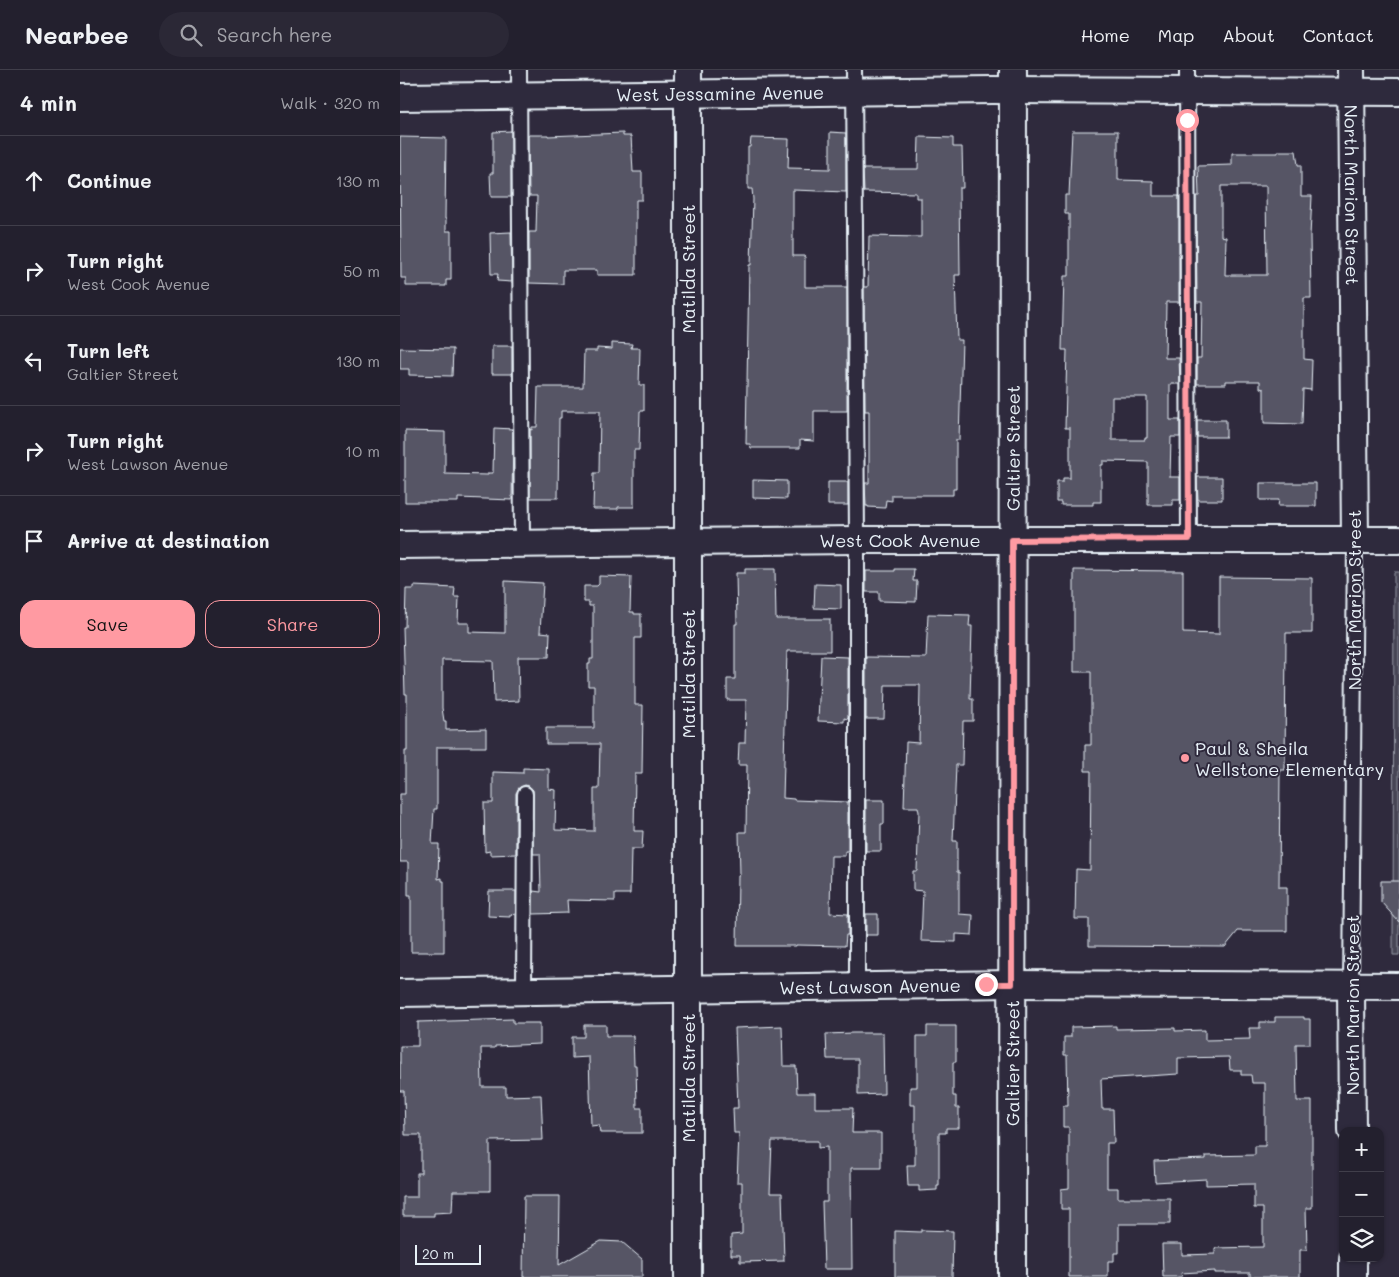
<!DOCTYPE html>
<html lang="en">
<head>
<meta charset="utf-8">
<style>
	body { margin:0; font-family:Mali,sans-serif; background:#2b2836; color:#f1f3f6 }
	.controls { position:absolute; right:15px; bottom:15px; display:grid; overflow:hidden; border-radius:10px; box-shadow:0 1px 4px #0004 }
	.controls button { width:45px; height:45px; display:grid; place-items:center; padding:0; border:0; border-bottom:1px solid #403e4a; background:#23202e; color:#f1f3f6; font:25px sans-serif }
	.scale { position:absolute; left:15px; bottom:12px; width:66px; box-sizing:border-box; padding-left:5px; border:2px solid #e8f1f8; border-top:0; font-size:14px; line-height:18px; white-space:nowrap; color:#e8f1f8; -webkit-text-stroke:4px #2f2a3d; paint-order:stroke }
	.stop { position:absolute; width:15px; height:15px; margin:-11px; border:4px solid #ff9aa2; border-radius:50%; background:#fff }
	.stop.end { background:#ff9aa2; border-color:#fff; box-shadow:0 1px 5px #0008 }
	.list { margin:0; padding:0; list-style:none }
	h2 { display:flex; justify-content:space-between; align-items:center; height:65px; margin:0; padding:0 20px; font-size:21px }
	h2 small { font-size:16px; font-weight:400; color:#a3a3aa }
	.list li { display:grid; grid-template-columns:32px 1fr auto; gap:15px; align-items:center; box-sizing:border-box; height:90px; padding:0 20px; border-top:1px solid #403e4a }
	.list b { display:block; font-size:19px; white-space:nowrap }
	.list p { margin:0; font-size:16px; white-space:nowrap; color:#a3a3aa }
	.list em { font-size:16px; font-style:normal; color:#a3a3aa }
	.actions { display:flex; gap:10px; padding:15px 20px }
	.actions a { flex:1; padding:11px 0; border:1px solid #ff9aa2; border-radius:15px; text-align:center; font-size:18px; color:#ff9aa2 }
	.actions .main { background:#ff9aa2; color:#111 }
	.icon { flex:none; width:28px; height:28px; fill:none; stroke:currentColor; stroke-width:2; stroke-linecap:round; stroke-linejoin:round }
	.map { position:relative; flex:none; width:999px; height:1207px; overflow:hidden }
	header { display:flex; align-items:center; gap:30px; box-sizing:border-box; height:70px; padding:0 25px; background:#23202e; border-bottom:1px solid #403e4a }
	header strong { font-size:24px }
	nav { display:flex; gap:28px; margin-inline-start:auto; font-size:18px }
	.search { width:350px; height:45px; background:#2b2836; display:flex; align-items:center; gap:12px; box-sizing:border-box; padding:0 18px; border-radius:28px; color:#a3a3aa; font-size:19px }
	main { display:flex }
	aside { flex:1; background:#23202e }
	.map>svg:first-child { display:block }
	.green { fill:#464455; stroke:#979aa6 }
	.building { fill:#575565; stroke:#e8f1f8; fill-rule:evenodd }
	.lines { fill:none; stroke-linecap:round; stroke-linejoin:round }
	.service-casing { stroke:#e8f1f8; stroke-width:18 }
	.minor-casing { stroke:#e8f1f8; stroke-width:30 }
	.service { stroke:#2f2a3d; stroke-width:14 }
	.minor { stroke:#2f2a3d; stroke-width:26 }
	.route { stroke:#ff9aa2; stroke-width:6 }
	.poi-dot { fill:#ff9aa2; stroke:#2f2a3d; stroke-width:2 }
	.labels { text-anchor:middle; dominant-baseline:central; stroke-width:4; stroke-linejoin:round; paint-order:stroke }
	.street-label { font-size:18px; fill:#e8f1f8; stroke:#2f2a3d }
	.poi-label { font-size:18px; fill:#e8f1f8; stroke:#2f2a3d; text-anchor:start }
</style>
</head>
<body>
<header>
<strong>Nearbee</strong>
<div class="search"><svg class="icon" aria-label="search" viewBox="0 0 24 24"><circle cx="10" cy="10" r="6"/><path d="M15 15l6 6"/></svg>Search here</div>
<nav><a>Home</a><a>Map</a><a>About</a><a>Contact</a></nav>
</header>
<main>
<aside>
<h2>4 min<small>Walk · 320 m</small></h2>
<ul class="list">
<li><svg class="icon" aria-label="ahead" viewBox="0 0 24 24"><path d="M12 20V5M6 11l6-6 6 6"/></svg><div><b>Continue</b></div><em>130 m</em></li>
<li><svg class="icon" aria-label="right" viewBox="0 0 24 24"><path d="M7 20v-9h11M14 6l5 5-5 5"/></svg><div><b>Turn right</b><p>West Cook Avenue</p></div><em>50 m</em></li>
<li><svg class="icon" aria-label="left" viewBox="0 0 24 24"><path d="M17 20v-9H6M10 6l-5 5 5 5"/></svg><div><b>Turn left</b><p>Galtier Street</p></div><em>130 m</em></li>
<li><svg class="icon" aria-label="right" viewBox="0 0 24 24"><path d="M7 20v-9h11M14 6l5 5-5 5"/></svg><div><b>Turn right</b><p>West Lawson Avenue</p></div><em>10 m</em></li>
<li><svg class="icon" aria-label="arrive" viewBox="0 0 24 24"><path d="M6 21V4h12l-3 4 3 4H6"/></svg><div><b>Arrive at destination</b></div></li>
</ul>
<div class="actions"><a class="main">Save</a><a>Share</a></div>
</aside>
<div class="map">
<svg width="999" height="1207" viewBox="0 0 999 1207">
	<rect width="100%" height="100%" fill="#2f2a3d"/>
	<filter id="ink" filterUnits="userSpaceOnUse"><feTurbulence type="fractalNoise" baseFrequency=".02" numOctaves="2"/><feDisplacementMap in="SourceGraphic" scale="10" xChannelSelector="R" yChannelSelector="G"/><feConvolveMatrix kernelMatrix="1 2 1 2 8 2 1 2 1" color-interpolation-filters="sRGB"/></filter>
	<g filter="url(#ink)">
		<path class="green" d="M994 502H999V885H993Z"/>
		<path class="building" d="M111 61V127H91L90 103H93V62Z
			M672 61H718V110L753 111V126H779V232H766L765 288H779L780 314H770V350H780V367H771L770 407H780V430H773V435H748V392L703 391V395H701V432H693V435H661V432H657V412H663V408H670V358H665L667 280H662L664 206H669V144H665V125H669ZM712 327H747V368H745V370H712Z
			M430 62 446 63V122L393 120V186H405V217H447V341H414V371L400 370V378H351L350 374H346L349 195H351L353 129 352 119H348V77H350L351 68 389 69 388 98 430 99Z
			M223 63V66H231L233 102H242V130H236V205H197V200H163V214L129 213V162H136L137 126H129L128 65H148V66Z
			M0 67 46 68 45 149H46V161H51V210H46V216H6V208H1Z
			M519 67 553 68V77H562L563 118H559L560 205H555L557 270H562L559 370H556V419H553V425H492V431L486 430 485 438 468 437V436H466L465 413H469V341H465L464 217H468L469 166 521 167V128H516V123L464 122 463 99H518Z
			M878 81H896L898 95H901V126H912L910 166 911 228H904V289L912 290 911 320 903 319 902 354 864 353V319L860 318V311H826V314H797V288H801L802 232H797L796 126H799L798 96 832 95V83H878ZM821 116H866L867 205H825L826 167 821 166Z
			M111 162 112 212 97 211 98 204H91L90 163Z
			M212 273 232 274 231 278H240L239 315H244V341H240L239 380H234V437H218V439H193L194 403H199L200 341H161V348H159L158 428H130V359L132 360V357H137L138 317H183L184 281H197V278L212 279Z
			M92 276H112V304H92Z
			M0 278 53 279 52 306 9 305V299H0Z
			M797 350H826V367H797Z
			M94 358 113 359 112 430 58 428V432H5V361L45 362V404L88 405V403H93Z
			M797 407H822V430H798Z
			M353 410 387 411V429L353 428Z
			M428 412H448V435H428Z
			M860 413H916V436H878L879 430H860Z
			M345 499H375L376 549H430V581H387L383 728 394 729V730L448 732V781H445V786H431L430 843 448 844V865H446L445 876 396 875V876H337L338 805H340L339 762H346L347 695H338L339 673H345L346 630H327V609H335V554H337L336 503H345Z
			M495 499H514L513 511H517L516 532 479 531V522H466V501H495Z
			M674 500 783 501V563L819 564V507L912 508V563H886L885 700H880L879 817H887V861H838L825 877 689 876V849H675L676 799 690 800 691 701H685V675H691V602H674Z
			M199 506 231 507 230 542H234V544H241V568H235V635H243L242 704H235L234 761H243L242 779H231L230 824H215V831L167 830 168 843 133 844V821L141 822 140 784H133V720L129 716 125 715 120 717 116 723V784L90 785V781L85 782 84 733H93V702L123 703V698L149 699V719L156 720 155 760 194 761V719H199L200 674H146V658H194V616H188V594H190V589H193V536H189V532H184V516H197L199 514Z
			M105 511 143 513 140 562 150 563 149 587H118L119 631 94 632 93 591 42 590V638L44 651H46V660L86 659V677H37V739H34L32 774H39L38 809 42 808V811H44V882H11V825H8V792H0V724H5V681H7V624H5L3 557H5L6 519H14V516L55 518 54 527H59L58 553H69V562L105 563Z
			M415 514 441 515V539L414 538Z
			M528 544 570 545 569 556H572L570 629H573V651H563L562 695H556L553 771H557V802H559V844L573 845 572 865 556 864V872L521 871 523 821 513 820V801H517L519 742 518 737H504L506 672 519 673 520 615H485L484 649H466V587L526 588Z
			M421 586 448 587V649L444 648V652L418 651Z
			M466 730H484V754H481V781H466Z
			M981 811H999V852L981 832Z
			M89 821H116V844L110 845V847L88 846Z
			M466 844H478V865H466Z
			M875 947H904V949H910V974H896L897 1031H912V1138H906L907 1180H900V1207H850V1203H815V1201L781 1203 782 1207H763L762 1174H782V1185L815 1184V1178L863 1177V1138H854V1114L806 1115V1109L755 1112 754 1091 806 1089V1086L855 1085V1076H865V1013H852L851 1005H841V1000H830L829 987 778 988V1004L701 1009 702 1039H713L714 1073H707V1118H718V1128H770V1154H719V1183H714V1191H708V1207H669V1139H661V1119L669 1118V1057H663V1036H668L667 985H664V967H671V957L716 956V959L775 958V961L805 960V970L850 969 849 958H860V952H875Z
			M113 949V953H140V974L95 976V978H81L82 1017H106V1026L141 1025 143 1070 90 1071V1121H53L52 1142 34 1143V1146H3V1127H17V1103H21V1065H5L4 1021H0V976H18V952Z
			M184 955H206V966H233L234 995H236L237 1038H242V1063H200L199 1055 191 1056 189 987 172 988V967H184Z
			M382 956 383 996H396L397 1023H415V1038H453L452 1063H481V1098H451L452 1199H424L422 1132H427V1077L418 1078V1071H372L370 1123H382L384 1191 340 1192V1185H331V1165L342 1164V1112H337L339 1063H334L333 1038H338L335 958Z
			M527 956H556V992H553V1026H556V1038H559V1058H546V1063H539V1116H537V1120L519 1121V1116H508L507 1095H515V1035H510V1017H517V966H527Z
			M453 963H483L484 1024 458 1025V989H427L426 964Z
			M124 1126H160L159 1195 201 1171 222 1172 242 1189V1207H123Z
			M521 1160 553 1161 552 1207H495V1161L521 1162Z"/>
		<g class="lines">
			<defs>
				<path id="service" d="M119 0 122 474
					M454 0 457 470V916
					M787 0 789 469
					M951 916 955 470
					M124 922 125 724"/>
				<g id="minor">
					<path id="s1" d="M951 0 955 470"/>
					<path id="s2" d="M0 27 592 20 999 22"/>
					<path id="s3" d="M0 475 457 470H999"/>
					<path d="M951 916 952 1061"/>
					<path id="s4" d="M0 923 612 914 999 916"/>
					<path d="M953 1188V1207"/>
					<path d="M288 1207V0"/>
					<path id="s5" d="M612 1207 613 0"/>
				</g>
			</defs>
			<use href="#service" class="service-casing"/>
			<use href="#minor" class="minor-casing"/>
			<use href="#service" class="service"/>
			<use href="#minor" class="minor"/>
		</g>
	</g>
	<g class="lines" filter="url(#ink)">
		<path class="route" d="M586 914H612V470L789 469 787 50"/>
	</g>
	<circle class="poi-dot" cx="785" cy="688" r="5"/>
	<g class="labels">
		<g class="street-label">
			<text stroke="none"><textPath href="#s2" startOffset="320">West Jessamine Avenue</textPath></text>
			<text stroke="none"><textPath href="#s1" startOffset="125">North Marion Street</textPath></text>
			<text transform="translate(288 199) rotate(-90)">Matilda Street</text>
			<text stroke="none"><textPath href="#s5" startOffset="829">Galtier Street</textPath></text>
			<text stroke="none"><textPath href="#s3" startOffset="500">West Cook Avenue</textPath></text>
			<text transform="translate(954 530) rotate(-90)">North Marion Street</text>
			<text transform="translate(288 604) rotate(-90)">Matilda Street</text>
			<text stroke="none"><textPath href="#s4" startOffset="470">West Lawson Avenue</textPath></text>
			<text transform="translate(952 935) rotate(-90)">North Marion Street</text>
			<text stroke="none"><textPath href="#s5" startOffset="214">Galtier Street</textPath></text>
			<text transform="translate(288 1008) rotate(-90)">Matilda Street</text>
		</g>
		<g class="poi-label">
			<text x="795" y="678">Paul &amp; Sheila<tspan x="795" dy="21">Wellstone Elementary</tspan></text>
		</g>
	</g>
</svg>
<div class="controls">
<button>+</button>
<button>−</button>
<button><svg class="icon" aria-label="layers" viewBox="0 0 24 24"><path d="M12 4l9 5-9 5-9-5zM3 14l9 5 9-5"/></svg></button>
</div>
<div class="scale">20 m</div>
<div class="stop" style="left:787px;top:50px"></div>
<div class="stop end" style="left:586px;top:914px"></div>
</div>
</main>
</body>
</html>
